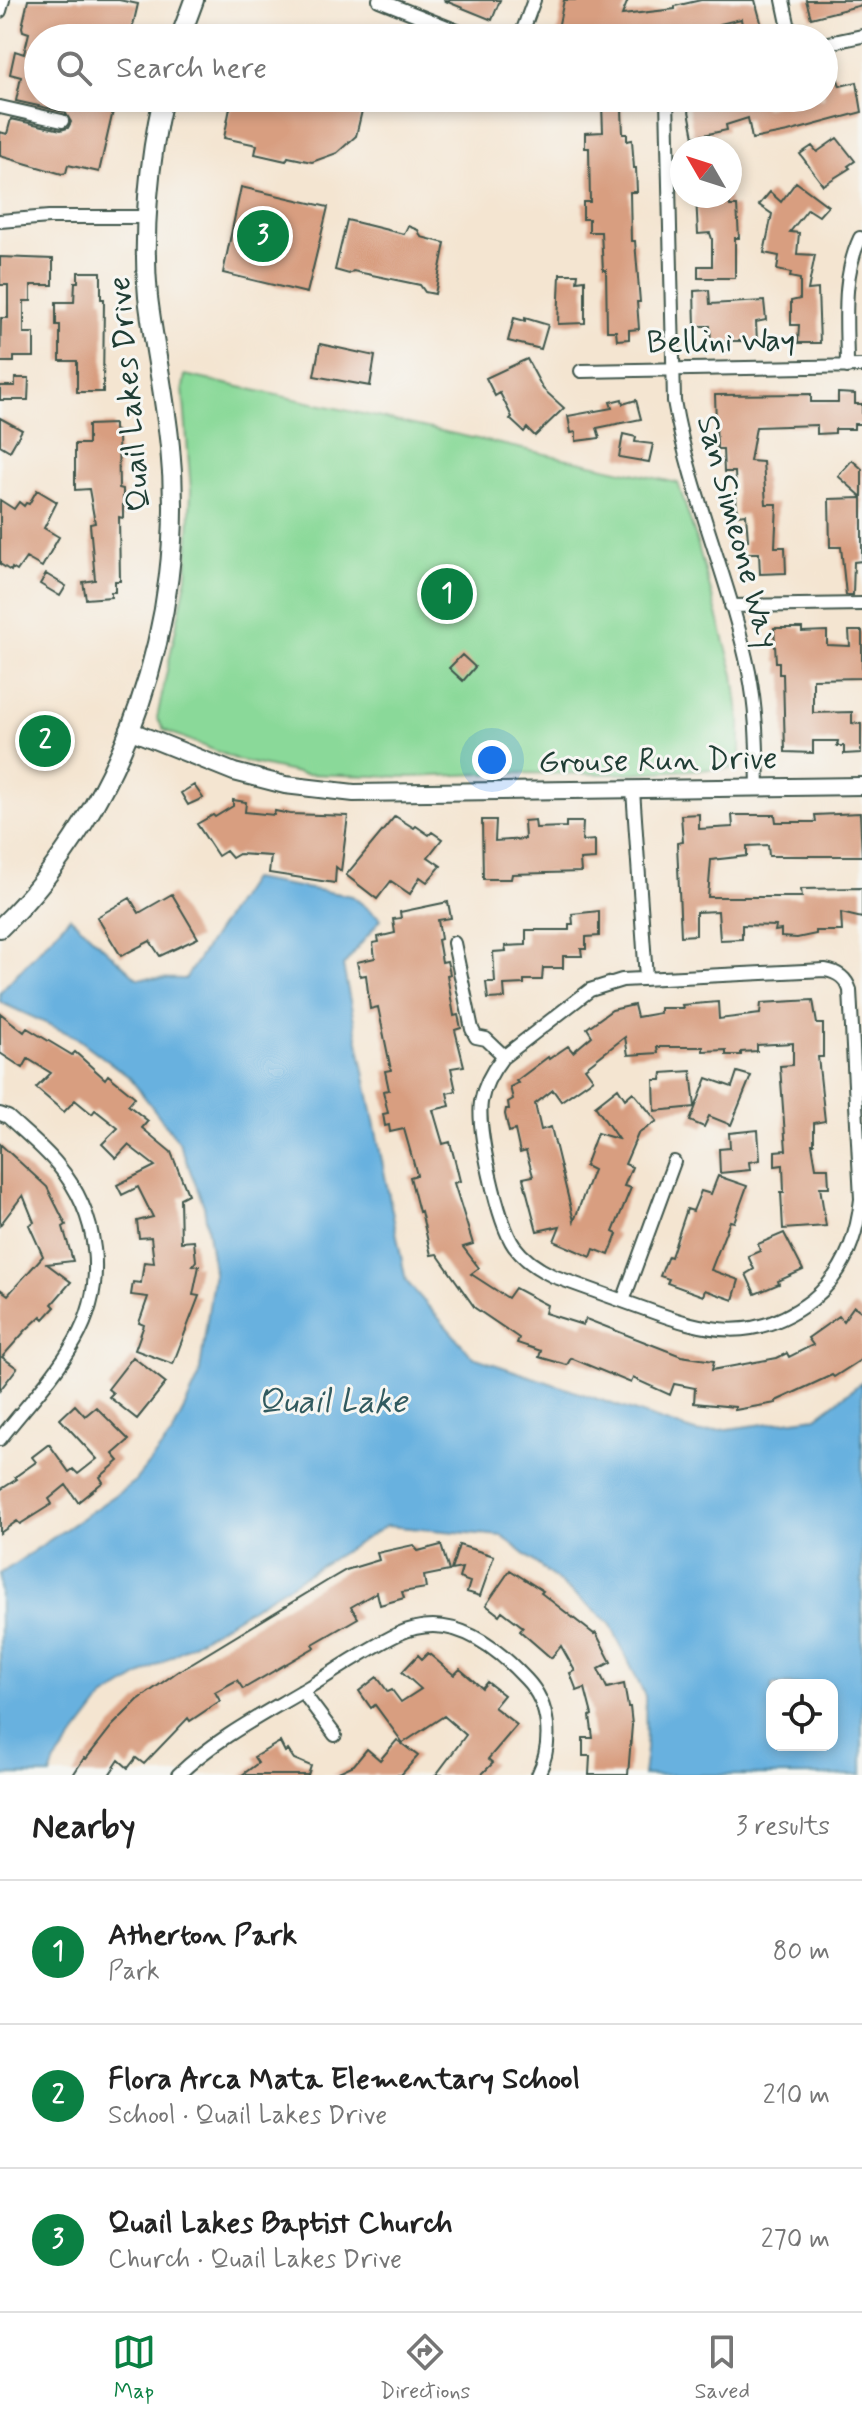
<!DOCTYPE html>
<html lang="en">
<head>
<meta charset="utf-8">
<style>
	body { margin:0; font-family:Mynerve,sans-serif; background:#f6f6f6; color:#222 }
	.controls { position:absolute; right:24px; bottom:24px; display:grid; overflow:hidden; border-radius:16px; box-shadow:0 4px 12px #0003 }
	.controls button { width:72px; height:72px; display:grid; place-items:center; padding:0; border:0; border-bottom:2px solid #e0e0e0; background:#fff; color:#222; font:40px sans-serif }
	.compass { position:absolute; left:670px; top:136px; width:72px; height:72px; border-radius:50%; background:#fff; box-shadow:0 4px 12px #0003; rotate:309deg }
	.you { position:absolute; left:492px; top:760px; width:28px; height:28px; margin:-20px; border:6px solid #fff; border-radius:50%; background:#1a73e8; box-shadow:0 0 0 12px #1a73e833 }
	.badge { display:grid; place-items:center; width:52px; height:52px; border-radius:50%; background:#0b8043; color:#fff; font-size:26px; font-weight:700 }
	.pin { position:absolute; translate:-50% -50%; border:4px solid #fff; box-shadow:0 2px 8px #0006 }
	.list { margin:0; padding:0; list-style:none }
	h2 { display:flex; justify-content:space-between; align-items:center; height:104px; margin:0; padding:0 32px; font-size:34px }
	h2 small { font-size:26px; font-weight:400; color:#767676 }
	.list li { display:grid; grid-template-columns:52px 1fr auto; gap:24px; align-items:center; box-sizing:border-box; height:144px; padding:0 32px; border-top:2px solid #e0e0e0 }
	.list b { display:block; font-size:30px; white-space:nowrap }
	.list p { margin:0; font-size:26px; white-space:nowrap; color:#767676 }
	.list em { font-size:26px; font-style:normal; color:#767676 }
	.icon { flex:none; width:44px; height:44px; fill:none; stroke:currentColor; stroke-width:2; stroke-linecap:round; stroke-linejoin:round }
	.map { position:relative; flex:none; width:862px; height:1775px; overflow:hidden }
	.search { position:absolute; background:#fff; box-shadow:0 4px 12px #0003; left:24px; right:24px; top:24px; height:88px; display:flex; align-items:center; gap:20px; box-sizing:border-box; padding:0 28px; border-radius:44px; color:#767676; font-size:30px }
	.sheet { height:536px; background:#fff }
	nav { display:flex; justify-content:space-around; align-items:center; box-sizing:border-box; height:112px; border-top:2px solid #e0e0e0; background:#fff; font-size:22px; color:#767676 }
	nav a { display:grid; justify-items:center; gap:4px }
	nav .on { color:#0b8043 }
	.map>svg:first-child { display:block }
	.green { fill:#8ad999; stroke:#548b66; stroke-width:2 }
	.water { fill:#67b1df; stroke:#43778a; stroke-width:2; fill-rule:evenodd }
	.building { fill:#d89e80 }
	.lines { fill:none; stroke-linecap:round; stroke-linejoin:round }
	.minor-casing { stroke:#3f564c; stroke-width:16 }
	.tertiary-casing { stroke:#3f564c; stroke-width:20 }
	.secondary-casing { stroke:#3f564c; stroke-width:22 }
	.minor { stroke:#fff; stroke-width:12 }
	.tertiary { stroke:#fff; stroke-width:16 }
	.secondary { stroke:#fff; stroke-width:18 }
	.labels { text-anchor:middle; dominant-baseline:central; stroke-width:6; stroke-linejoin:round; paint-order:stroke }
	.street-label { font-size:32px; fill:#1f3d34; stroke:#f6f6f2 }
	.water-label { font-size:34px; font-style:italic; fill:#315a5f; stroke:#f6f6f2 }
</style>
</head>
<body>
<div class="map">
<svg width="862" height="1775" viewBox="0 0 862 1775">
	<rect width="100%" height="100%" fill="#f6f6f2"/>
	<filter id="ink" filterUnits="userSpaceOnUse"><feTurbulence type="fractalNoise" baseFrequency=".0125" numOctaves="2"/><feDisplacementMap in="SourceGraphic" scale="16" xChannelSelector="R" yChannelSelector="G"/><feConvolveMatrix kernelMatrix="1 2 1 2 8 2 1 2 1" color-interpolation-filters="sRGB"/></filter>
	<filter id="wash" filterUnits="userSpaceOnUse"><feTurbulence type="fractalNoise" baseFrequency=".006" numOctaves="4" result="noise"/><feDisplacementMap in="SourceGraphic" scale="32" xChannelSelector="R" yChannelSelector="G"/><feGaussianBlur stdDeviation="1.8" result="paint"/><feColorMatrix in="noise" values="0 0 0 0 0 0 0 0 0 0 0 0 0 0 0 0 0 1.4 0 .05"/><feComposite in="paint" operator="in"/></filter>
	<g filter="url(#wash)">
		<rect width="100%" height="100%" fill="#f4e5d1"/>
		<path class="green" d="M185 375 678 483 695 535 734 675 740 722V757L733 768 613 774 505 773 412 777 302 774 238 760 164 730 157 718 187 576 191 491 183 388Z"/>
		<path class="water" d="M251 879 352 896 381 919 343 966 406 1281 473 1357 698 1433 816 1417 862 1382V1775H643L646 1749 645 1696 610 1623 502 1536 386 1526 104 1698 55 1762 50 1775H0V1574L133 1483 173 1433 199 1377 214 1271 204 1206 179 1142 129 1077 76 1037 0 1002V992L70 917 137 978 185 979ZM772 1685H832V1745H772Z"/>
		<g id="blocks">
			<path class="building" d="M28 0H119L138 4 130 38H38V98H116L99 172 68 165 66 173 62 174 0 156V132L7 134 11 119 61 130 68 128 71 122 65 112 16 101 21 77 10 74 15 51 24 54 29 33 23 31 22 27Z
				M443 0H500L492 20Z
				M564 0H628L622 15 675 9V6L701 0H755L762 26 743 30 741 19 720 24 722 36 714 38H703L701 29 672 38H556Z
				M806 0H862V5L811 18Z
				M836 74 840 86 857 82 862 112 788 132 752 139 748 118 726 125 727 130 694 137 688 106 725 98H762L764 108 793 101 792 98H824V77Z
				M232 98H365L356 136 337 153 312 162 288 157 286 161 255 154 257 145 224 138Z
				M615 103V109H622L623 134H627V141L632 140 634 168H636L637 192H630L631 241H635L640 302H637L639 329 629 330V339L617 340 616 331H607L606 270H603L601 232H589V219H583V202H590L589 148H585V133L603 132 602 104Z
				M837 138 855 161 848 166 850 168 823 185 800 154 812 146 817 152Z
				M796 182 828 206 819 216 808 209 790 232 799 233 797 254 815 255 808 290 818 289 820 343H798L799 325H791V301L800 299V279L790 277 791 273 777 270 779 256 764 253 772 214 759 205 770 192 781 202Z
				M241 187 328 207 307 293 223 273Z
				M696 196H729L730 206H737L739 238H735V278H698V266H712V239L710 233 698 234Z
				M347 220 404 234 408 226 418 230 421 237 445 243 435 294 425 292 420 285 353 271 349 274 335 270Z
				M0 257 53 259V285H31V301H24V333H34V357H14V362H0L1 318H8V285H0Z
				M78 272H101V299H104L103 392H77V361H60V325H56V302H74L75 282H78Z
				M560 274H578L577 281 585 280V323L558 324Z
				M709 290 710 304 764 301 766 320 756 322 757 341H711L710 326H695L694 291Z
				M514 318 525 321V318L548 325 541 349 508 341Z
				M320 344 375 356 370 386 314 376Z
				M527 359 543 389 564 408 535 436 527 428 524 432 510 419 512 417 500 393 495 396 486 378Z
				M15 378H29L28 400H0V386H15Z
				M838 393 855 394V404H862V424H854V429H835V433L817 434V425L756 427 750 461 763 462 766 504H777L775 547H785L786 573 760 574 759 553H745V540H748L746 514 737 515 735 472H724L723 449H717L715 395 811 394V402H838Z
				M622 399 623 404 636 400 641 419 597 428 600 438 576 441V432L571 433 568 416 612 408 610 402Z
				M0 418 22 430 10 451 0 445Z
				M114 424V430L118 432 119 488 123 489V518L119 517 120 581H115V592H111V597L86 599 83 582 95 580 90 524 95 523 89 489 75 490V444H88V425Z
				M623 434 636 437 635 442 653 444 649 462 619 457Z
				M852 460 862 469V497L838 476Z
				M37 490 57 502 44 528 59 537 42 567 26 558 17 571 12 568 11 571 0 564V500L14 509 19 502 24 506 26 503 29 504Z
				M862 498V561L854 562 853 595H846L841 547H830L829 499Z
				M46 574 66 586 60 596 40 584Z
				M774 628H802V632L827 631V645L850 646 849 631H862V678L813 679V713L852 712V723L861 724V753L844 754V746H837L838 741H813V753L785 752 783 674H779V662H776Z
				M462 655 475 667 463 681 449 668Z
				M194 785 203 798 188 805 181 793Z
				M233 800 246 802 245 812 274 815 275 811 290 814 348 816 341 871 336 867 335 883 269 873 271 856 239 854 232 858 226 851 218 856 197 824 213 815 215 817 233 806Z
				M860 813 862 856H769L768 845 747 846V856L711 860 708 897H802L801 889 862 888V918L841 913 842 931H816V934L797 938 781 937V930L775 931 776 926 742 925V939L720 940 718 911 696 912V935L681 936 677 843 683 842 681 815 699 814V829L733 827 732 815H775L776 822H816L815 815Z
				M395 816 414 828 416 826 429 835 432 832 442 839 428 857 441 866 427 882 420 877 410 894 391 881 377 899 346 875Z
				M482 820H496L495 841 525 839 524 821 535 820 536 828 566 827V822H583L582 841 595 840V859L580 860 581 872 512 874 511 879H483Z
				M172 894 198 938 160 956 150 941 121 956 97 917 130 898 139 913Z
				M448 902 451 918 438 920 441 939 438 940 442 962 447 961 450 974 447 975 454 1016 458 1015 461 1028 455 1030 464 1066 451 1068 456 1091 447 1093 450 1106 433 1110 443 1144 450 1142 456 1165 460 1181 454 1183 473 1244 463 1247 479 1268 471 1274 508 1298 515 1288 547 1305 545 1313 583 1325 586 1319 681 1356 714 1361 712 1370 777 1358 787 1353 789 1357 813 1345 808 1338 839 1316 843 1321 854 1306 862 1312V1359L834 1377 832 1375 776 1401V1403L735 1410V1407L694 1403 695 1388 674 1384 670 1395 633 1378 631 1383 571 1358 567 1365 539 1357 541 1351 517 1343 519 1338 475 1308 437 1254 431 1255 421 1211 419 1212 410 1177 417 1175 404 1129 390 1132 389 1125 385 1126 383 1114 388 1113 383 1091 389 1090 385 1071 391 1070 378 1007 370 1009 366 975 360 976 357 962 375 958 373 943 379 942 378 937 395 933 393 919 401 918 400 912Z
				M599 911V936L586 937V949H581L582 956H563V968H543L542 980H524V984L504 985 505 998 488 999 486 982H495L493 952 506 951 505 946 526 945V930H569V924H573L572 914Z
				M813 1000 817 1024H823V1057H818L825 1121 814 1123V1144H812L816 1168H828L829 1187H820L826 1226 783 1229 781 1192H784L783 1165 775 1166V1151L786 1150 780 1066 793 1065V1043L757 1045V1051L741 1052V1055H726V1050L703 1051V1047H657L658 1053 628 1055 625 1037 585 1068 593 1079 561 1101 553 1090 535 1104 541 1130 551 1127 574 1221 593 1170 585 1166 597 1133 618 1139 595 1106 618 1088 625 1099 633 1092 657 1121 638 1134 625 1164 632 1167 624 1186 631 1188 613 1232 617 1234 609 1255 594 1249 591 1257 554 1241 560 1226 537 1231 523 1178 533 1176 526 1151 520 1153 515 1130 509 1132 505 1114 506 1109H509L508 1102 513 1099 510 1087 518 1083 516 1081 548 1057 549 1059 568 1046 573 1052 592 1036 587 1028 612 1010 634 1005 637 1017 660 1013V1008H683L682 1005 718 1002 719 1019 760 1014 761 1003Z
				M0 1013 24 1032 27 1028 72 1055 75 1052 105 1079 108 1075 135 1097 128 1105 148 1121 142 1128 171 1152 188 1194 180 1198 181 1242 194 1241 196 1261 193 1265 199 1266 193 1295 199 1296 173 1364 135 1350 144 1325 139 1323 148 1297 131 1295 133 1282 141 1283 144 1262 154 1263 151 1237 139 1238 137 1221 153 1217 138 1187 122 1195 117 1185 155 1166 128 1145 116 1158 102 1144 118 1128 95 1110 92 1114 75 1100 64 1112 36 1088 51 1073 28 1059 23 1068 0 1053Z
				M691 1071 695 1107 655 1111 654 1080H661L662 1073Z
				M737 1072 751 1076 731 1125 709 1116 704 1127 690 1121 707 1078 732 1087Z
				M758 1130 760 1160 749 1162 750 1170 720 1173 719 1149 730 1148 729 1133Z
				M0 1144 47 1187 66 1225 63 1227 73 1261 47 1264 71 1282 52 1304 55 1307 44 1319 41 1316 26 1330 2 1357 17 1368 0 1390V1289L8 1295 43 1256 29 1225 34 1222 23 1195 0 1225Z
				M718 1176 747 1186 734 1222 730 1221 711 1270 739 1280 733 1300 705 1290 703 1296 667 1283 669 1279 660 1276 668 1256 671 1257 687 1209 693 1211 701 1191 711 1194Z
				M784 1233 803 1270 778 1281 779 1284 755 1294 746 1274 754 1269 748 1256 760 1251 758 1244Z
				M133 1357 166 1383 137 1419 109 1397 113 1393 108 1389Z
				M75 1405 85 1416 96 1407 129 1440 113 1454 119 1461 100 1477 103 1482 78 1502 66 1485 49 1499 52 1504 20 1524 17 1521 0 1533V1490L17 1479 15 1477 36 1462 32 1457 49 1444 69 1472 73 1469 78 1474 97 1459 60 1419Z
				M413 1545 418 1551 441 1545 449 1571 424 1576 426 1588 402 1592 404 1598 380 1605 377 1592 351 1607 358 1618 313 1644 315 1647 243 1689 237 1680 215 1692 220 1701 190 1721 188 1718 144 1764 136 1758 128 1768 119 1760 109 1775H73L84 1758 86 1759 112 1726 138 1700 177 1672 327 1581 346 1570 379 1560 377 1553Z
				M459 1545 494 1556 480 1596 467 1592 470 1582 459 1578 462 1568 451 1570Z
				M510 1570 543 1591 541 1593 594 1634 596 1633 611 1662 598 1669 607 1688 624 1684 628 1707H630L632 1725 628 1775H589L590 1756H583V1738H593L590 1716 592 1715 585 1688 577 1691 570 1673 575 1671 561 1646 551 1658 520 1631 523 1627 502 1611 499 1615 486 1605Z
				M428 1653 454 1675 460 1669 482 1688 487 1682 504 1695 494 1707 517 1725 488 1759 493 1763 481 1775H436L466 1735 444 1716 403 1743 375 1705 371 1708 359 1691 377 1677 388 1692 392 1690 401 1702 421 1689 402 1672 418 1655 422 1659Z
				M397 1740 418 1756 401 1775H332L354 1765 367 1749 380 1760Z
				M280 1742 285 1752 288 1750 294 1759 311 1766 308 1775H242L258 1763 254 1757Z"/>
		</g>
	</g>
	<g filter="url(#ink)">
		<use href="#blocks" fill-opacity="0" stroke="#3f564c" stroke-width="2"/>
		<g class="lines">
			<defs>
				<path id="minor" d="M379 0 475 38
					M783 0 791 38
					M0 11 3 0
					M520 38 534 0
					M824 44 862 36
					M667 98 674 401C690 494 730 580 749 672 757 711 757 749 758 788
					M0 107 62 121
					M0 221 49 217H148
					M847 367C847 323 841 279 860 238
					M581 371 862 366
					M731 606 862 604
					M633 790 646 978
					M454 943 472 1029 476 1037 486 1039 504 1056
					M825 970C838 972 846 978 850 990L861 1199C857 1238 844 1274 812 1300 755 1344 707 1332 645 1309 614 1298 584 1287 553 1276 538 1269 524 1260 514 1246 498 1223 477 1130 481 1102 484 1085 492 1071 502 1058L590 990 622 980Z
					M0 1114 8 1117C24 1132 43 1147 57 1164 99 1214 108 1283 75 1341 55 1376 25 1407 0 1439
					M623 1301 674 1162
					M302 1691 335 1735
					M178 1775C216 1738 264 1714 309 1687 338 1669 367 1649 398 1634 409 1629 421 1626 433 1626 470 1626 502 1653 526 1679 551 1705 553 1744 538 1775"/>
				<path id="tertiary" d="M129 730 234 772 285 785 354 793 862 786"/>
				<path id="secondary" d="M180 38 194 0
					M0 928C125 806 188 620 170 447 165 396 154 347 148 297 142 234 149 159 163 98"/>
			</defs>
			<use href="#minor" class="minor-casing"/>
			<use href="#tertiary" class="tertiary-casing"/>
			<use href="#secondary" class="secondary-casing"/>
			<use href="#minor" class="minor"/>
			<use href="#tertiary" class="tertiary"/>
			<use href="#secondary" class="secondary"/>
		</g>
	</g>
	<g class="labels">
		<g class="street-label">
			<text transform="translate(721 342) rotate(-1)">Bellini Way</text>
			<text transform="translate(130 394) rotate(-95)">Quail Lakes Drive</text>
			<text transform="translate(737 532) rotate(75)">San Simeone Way</text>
			<text transform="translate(658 761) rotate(-1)">Grouse Run Drive</text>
		</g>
		<g class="water-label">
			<text x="332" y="1402">Quail Lake</text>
		</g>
	</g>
</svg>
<div class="controls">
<button><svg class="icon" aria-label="locate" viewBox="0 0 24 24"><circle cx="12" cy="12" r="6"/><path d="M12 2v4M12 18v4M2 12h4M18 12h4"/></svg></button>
</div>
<svg class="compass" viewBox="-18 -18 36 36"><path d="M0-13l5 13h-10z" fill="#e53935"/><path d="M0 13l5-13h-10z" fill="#767676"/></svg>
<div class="you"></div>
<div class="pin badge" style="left:447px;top:594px">1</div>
<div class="pin badge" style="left:45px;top:741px">2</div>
<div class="pin badge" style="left:263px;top:236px">3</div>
<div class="search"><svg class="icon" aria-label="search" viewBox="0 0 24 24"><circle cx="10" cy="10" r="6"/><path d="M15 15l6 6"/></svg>Search here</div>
</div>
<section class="sheet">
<h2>Nearby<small>3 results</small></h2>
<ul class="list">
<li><span class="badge">1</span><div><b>Atherton Park</b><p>Park</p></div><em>80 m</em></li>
<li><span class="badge">2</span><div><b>Flora Arca Mata Elementary School</b><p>School · Quail Lakes Drive</p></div><em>210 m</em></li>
<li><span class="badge">3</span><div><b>Quail Lakes Baptist Church</b><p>Church · Quail Lakes Drive</p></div><em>270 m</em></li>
</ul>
</section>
<nav>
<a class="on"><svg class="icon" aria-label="map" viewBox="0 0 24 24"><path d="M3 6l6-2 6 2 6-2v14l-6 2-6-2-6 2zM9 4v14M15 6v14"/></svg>Map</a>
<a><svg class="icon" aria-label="directions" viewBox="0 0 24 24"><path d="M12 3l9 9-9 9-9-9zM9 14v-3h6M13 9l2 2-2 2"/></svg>Directions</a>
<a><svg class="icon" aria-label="saved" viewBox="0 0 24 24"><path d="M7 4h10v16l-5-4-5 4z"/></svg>Saved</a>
</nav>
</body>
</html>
